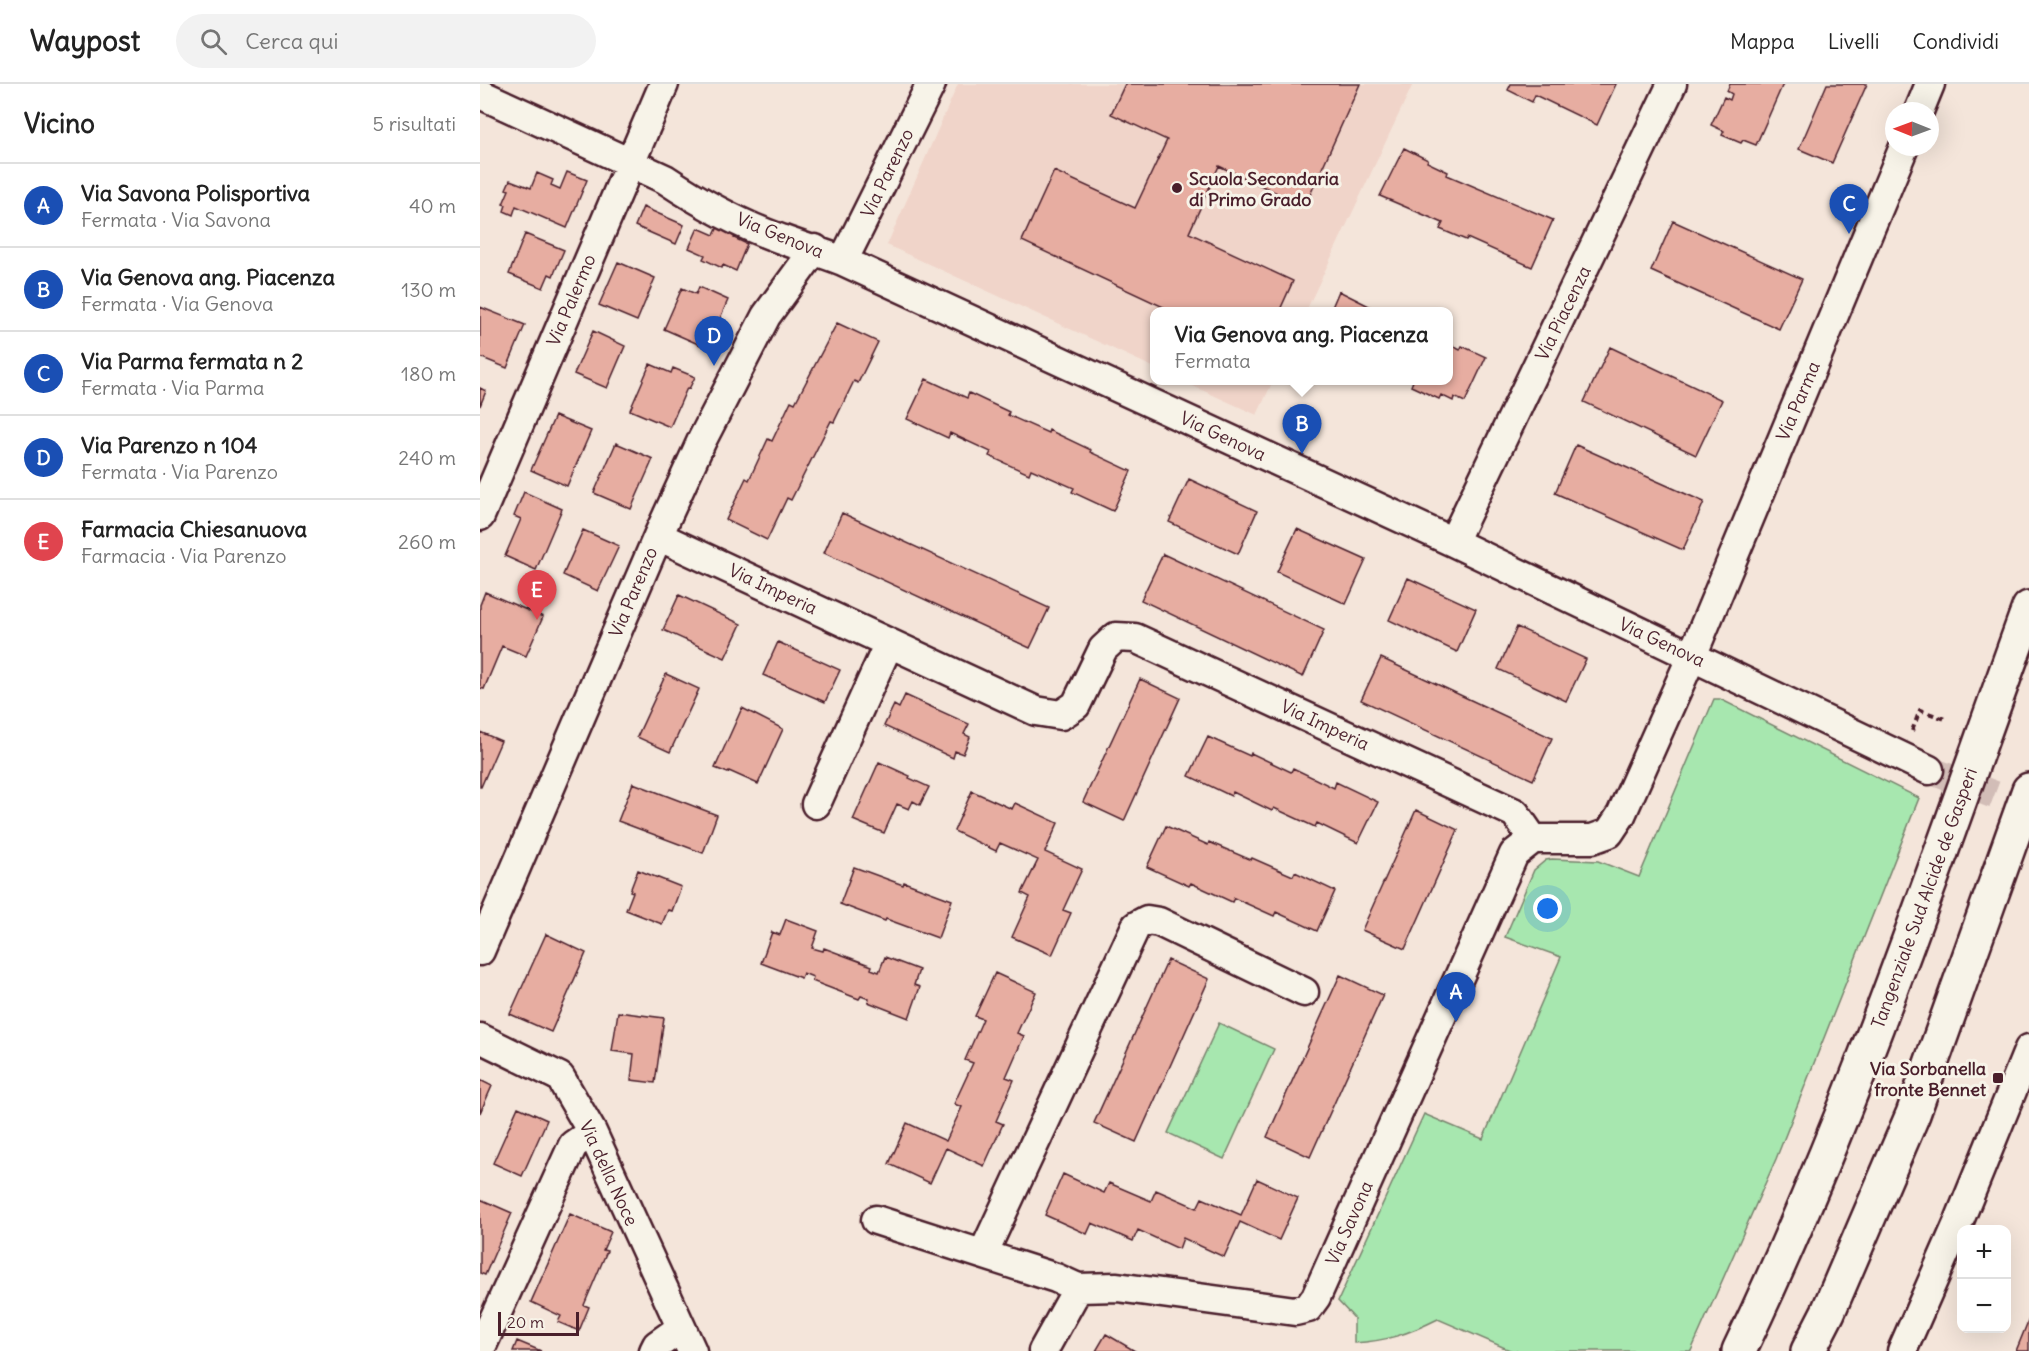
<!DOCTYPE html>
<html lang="it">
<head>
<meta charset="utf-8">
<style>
	body { margin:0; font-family:Delius,sans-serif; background:#f2f2f2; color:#222 }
	.controls { position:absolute; right:18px; bottom:18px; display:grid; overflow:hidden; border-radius:12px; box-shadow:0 6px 24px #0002 }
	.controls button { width:54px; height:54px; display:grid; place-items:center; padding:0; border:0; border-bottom:2px solid #e0e0e0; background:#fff; color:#222; font:30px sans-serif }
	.compass { position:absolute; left:1405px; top:18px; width:54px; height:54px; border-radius:50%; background:#fff; box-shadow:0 6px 24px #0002; rotate:271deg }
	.scale { position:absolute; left:18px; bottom:15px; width:81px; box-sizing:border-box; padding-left:6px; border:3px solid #4a1f2b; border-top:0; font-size:16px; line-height:21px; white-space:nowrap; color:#4a1f2b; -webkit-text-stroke:4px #f7f3e8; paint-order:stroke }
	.you { position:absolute; left:1068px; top:825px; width:21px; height:21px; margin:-15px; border:4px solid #fff; border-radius:50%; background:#1a73e8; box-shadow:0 0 0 9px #1a73e833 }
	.badge { display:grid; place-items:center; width:39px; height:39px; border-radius:50%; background:#4a1f2b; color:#fff; font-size:20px; font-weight:700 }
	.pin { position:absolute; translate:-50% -50px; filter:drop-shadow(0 2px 3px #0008) }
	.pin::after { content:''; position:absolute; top:32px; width:21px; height:18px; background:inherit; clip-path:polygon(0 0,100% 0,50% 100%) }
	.popup { position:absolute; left:670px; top:223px; width:303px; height:78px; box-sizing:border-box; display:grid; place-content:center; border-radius:12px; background:#fff; filter:drop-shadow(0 2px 4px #0005); font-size:20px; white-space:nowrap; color:#767676 }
	.popup b { font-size:22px; color:#222 }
	.popup::after { content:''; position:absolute; left:50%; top:100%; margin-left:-12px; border:12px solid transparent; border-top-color:#fff }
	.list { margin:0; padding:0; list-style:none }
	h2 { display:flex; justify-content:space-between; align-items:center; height:78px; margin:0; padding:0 24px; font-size:26px }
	h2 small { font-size:20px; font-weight:400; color:#767676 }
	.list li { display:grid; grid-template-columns:39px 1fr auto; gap:18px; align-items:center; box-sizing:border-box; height:84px; padding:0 24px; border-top:2px solid #e0e0e0 }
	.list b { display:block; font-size:22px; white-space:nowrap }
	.list p { margin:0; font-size:20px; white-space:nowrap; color:#767676 }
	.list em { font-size:20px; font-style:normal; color:#767676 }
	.icon { flex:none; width:33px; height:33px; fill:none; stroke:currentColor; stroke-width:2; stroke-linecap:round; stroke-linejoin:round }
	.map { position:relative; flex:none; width:1549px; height:1267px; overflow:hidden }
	header { display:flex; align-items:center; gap:36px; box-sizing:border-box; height:84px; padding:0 30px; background:#fff; border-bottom:2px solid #e0e0e0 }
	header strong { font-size:28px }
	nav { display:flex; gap:33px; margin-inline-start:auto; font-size:21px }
	.search { width:420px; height:54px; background:#f2f2f2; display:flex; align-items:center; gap:15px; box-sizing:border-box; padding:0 21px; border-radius:33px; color:#767676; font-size:22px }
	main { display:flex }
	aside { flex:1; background:#fff }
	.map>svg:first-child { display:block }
	.built { fill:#f0d4c9 }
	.green { fill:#a7e7af; stroke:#78836d; stroke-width:1.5 }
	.building { fill:#e7ada1; stroke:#4a1f2b; stroke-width:1.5 }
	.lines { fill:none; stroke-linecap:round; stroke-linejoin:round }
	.street-tunnel { stroke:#d2bdb7; stroke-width:28; stroke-dasharray:28 14; stroke-linecap:butt }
	.street-casing { stroke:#4a1f2b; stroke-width:33 }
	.highway-casing { stroke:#4a1f2b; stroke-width:38 }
	.path { stroke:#4a1f2b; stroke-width:4; stroke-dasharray:6 4.5; stroke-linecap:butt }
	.street { stroke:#f7f3e8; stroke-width:28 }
	.highway { stroke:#f7f3e8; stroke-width:33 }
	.poi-dot { fill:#4a1f2b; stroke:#f7f3e8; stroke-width:2 }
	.labels { text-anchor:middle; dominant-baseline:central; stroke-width:6; stroke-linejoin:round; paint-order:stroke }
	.street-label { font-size:18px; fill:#4a1f2b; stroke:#f7f3e8 }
	.poi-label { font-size:18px; font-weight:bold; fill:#4a1f2b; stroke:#f7f3e8; text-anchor:start }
</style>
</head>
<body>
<header>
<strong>Waypost</strong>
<div class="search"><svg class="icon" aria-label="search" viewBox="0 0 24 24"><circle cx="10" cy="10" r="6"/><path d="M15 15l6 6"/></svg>Cerca qui</div>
<nav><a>Mappa</a><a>Livelli</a><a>Condividi</a></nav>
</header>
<main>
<aside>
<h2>Vicino<small>5 risultati</small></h2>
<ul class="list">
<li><span class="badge" style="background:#1a4fb4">A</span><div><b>Via Savona Polisportiva</b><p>Fermata · Via Savona</p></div><em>40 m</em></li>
<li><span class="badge" style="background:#1a4fb4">B</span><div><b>Via Genova ang. Piacenza</b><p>Fermata · Via Genova</p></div><em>130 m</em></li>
<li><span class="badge" style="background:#1a4fb4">C</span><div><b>Via Parma fermata n 2</b><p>Fermata · Via Parma</p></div><em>180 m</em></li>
<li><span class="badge" style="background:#1a4fb4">D</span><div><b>Via Parenzo n 104</b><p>Fermata · Via Parenzo</p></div><em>240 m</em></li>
<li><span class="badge" style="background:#e0444e">E</span><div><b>Farmacia Chiesanuova</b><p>Farmacia · Via Parenzo</p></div><em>260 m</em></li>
</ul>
</aside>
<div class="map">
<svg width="1549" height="1267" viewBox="0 0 1549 1267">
	<rect width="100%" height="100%" fill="#f4e5da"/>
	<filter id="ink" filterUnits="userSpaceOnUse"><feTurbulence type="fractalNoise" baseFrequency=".0167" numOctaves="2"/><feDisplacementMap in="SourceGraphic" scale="12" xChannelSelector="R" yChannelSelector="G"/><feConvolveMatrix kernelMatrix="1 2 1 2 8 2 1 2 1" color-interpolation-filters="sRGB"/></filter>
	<g filter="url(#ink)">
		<path class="built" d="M478 0H933L826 227 675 228V284L407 161Z
			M702 297H793L777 331Z"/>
		<path class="green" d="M1234 615H1240L1439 714 1296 1075 1211 1267H1032L958 1235C928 1250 907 1257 874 1259V1234L858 1217 944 1030 1003 1055 1081 873 1025 853 1054 786 1066 776 1072 775 1118 777 1159 793Z
			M739 939 794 965 744 1075 688 1049Z"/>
		<path class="building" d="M645 0H880L825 122 739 82 709 149 813 197 799 228H694L542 157 574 87 655 124 687 56 631 30Z
			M1031 0H1136L1117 41 1055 11 1052 18 1028 6Z
			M1250 0H1303L1276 61 1263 56 1261 59 1242 51 1244 47 1231 41 1244 13 1250 16 1252 10 1247 7Z
			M1347 0H1387L1352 79 1319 65Z
			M924 64 948 76 947 78 968 88 967 91 1073 136 1052 183 987 154 986 156 960 145 963 139 900 112Z
			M87 88 107 96 87 144 36 122 33 131 24 127 26 121 23 120 29 106 26 105 30 96 51 104 57 89 73 96 71 101 80 105Z
			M163 123 204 141 196 160 155 142Z
			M1193 137 1322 195 1299 245 1171 187Z
			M238 143 255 153 254 154 267 160 256 187 243 181 242 184 223 175 225 171 209 164 218 144 234 151Z
			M45 150 84 166 73 192 69 190 63 204 29 190Z
			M138 178 175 194 157 237 119 221Z
			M219 203 248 216 234 248 232 246 225 263 184 245 202 204 216 210Z
			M859 207 901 228H850Z
			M0 223 45 241 27 284 0 273Z
			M357 239 398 258 378 299 374 297 354 338 351 337 311 416 307 414 287 456 246 436 266 394 269 396 288 355 292 357 311 317 315 319Z
			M113 247 145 262 127 304 94 290Z
			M969 260 980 266 982 262 1006 273 985 318 974 313 973 317 961 311 959 315 931 302 933 297 931 296H969Z
			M1130 263 1242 316 1216 371 1104 318Z
			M170 280 191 289 193 284 215 293 209 305 207 304 190 343 150 326Z
			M446 295 487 314 489 309 529 328 528 331 568 349 569 346 611 366 610 368 651 387 633 427 592 408 594 404 551 385 549 390 509 372 511 368 470 349 468 354 427 335Z
			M0 304 6 307 0 322Z
			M75 332 111 347 87 402 51 386Z
			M136 359 173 375 151 425 114 409Z
			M1096 361 1224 418 1203 466 1075 409Z
			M709 395 777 427 758 470 689 438Z
			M44 408 82 425 56 486 25 472 41 435 34 432Z
			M362 429 569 524 550 564 344 469Z
			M817 445 886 476 866 520 797 488Z
			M103 446 139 462 118 507 83 491Z
			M683 470 844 546 823 593 661 516Z
			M928 494 996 525 977 568 909 536Z
			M5 508 63 533 46 572 22 562 4 605 0 604V521Z
			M199 511 261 540 245 574 183 546Z
			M1037 543 1106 575 1086 617 1018 585Z
			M298 558 360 586 345 618 283 591Z
			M901 574 1072 654 1053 696 881 616Z
			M186 590 219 605 190 668 157 653Z
			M660 595 700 614 644 737 603 718Z
			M425 611 489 640 484 650 490 653 483 670 475 667 473 674 404 642 414 621 419 624Z
			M262 624 303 645 278 700 249 687 248 689 235 684Z
			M0 648 21 657 1 703H0Z
			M728 653 770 672 771 669 811 688 813 684 854 704 856 698 898 718 878 759 837 739 835 743 794 724 792 727 753 708 751 712 709 692Z
			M399 678 430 692 429 694 449 703 440 721 433 717 429 725 417 720 404 749 373 736Z
			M153 699 237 731 223 769 138 737Z
			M492 707 532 725 535 719 578 739 565 768 602 785 583 826 591 829 572 871 532 853 550 813 542 809 558 776 520 759 516 767 474 747Z
			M936 726 978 746 925 865 882 846Z
			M686 742 728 761 729 758 771 776 772 774 813 792 815 788 855 807 837 847 796 828 794 832 754 814 752 818 711 799 709 802 667 783Z
			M374 783 423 801 424 798 472 816 458 854 406 835 405 837 360 820Z
			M158 786 201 803 192 827 188 826 182 840 146 826 153 808 150 807Z
			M306 835 338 847 332 864 343 867 344 864 392 882 391 885 399 888 405 873 439 886 434 901 440 903 429 934 388 918 389 915 381 912 379 915 332 897 333 893 323 889 321 894 281 879 292 848 300 851Z
			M66 850 106 869 71 948 30 930Z
			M688 876 729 895 656 1058 614 1039Z
			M515 889 556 908 537 949 544 952 526 993 534 996 516 1037 523 1040 504 1082 466 1064 450 1099 409 1080 427 1039 466 1057 482 1023 474 1020 493 979 485 976 503 935 495 932Z
			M860 891 903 911 830 1073 787 1053Z
			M138 928 184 934 175 999 151 996 154 970 132 967Z
			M0 996 12 1002 0 1029Z
			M38 1023 67 1036 42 1092 13 1079Z
			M583 1090 624 1109 629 1099 671 1117 676 1106 717 1124 722 1114 761 1131 777 1095 818 1114 799 1156 760 1138 744 1173 703 1154 699 1165 658 1146 653 1157 612 1139 607 1150 565 1131Z
			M0 1115 32 1129 5 1191 0 1189Z
			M90 1130 131 1148 123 1166 127 1167 104 1221 109 1223 99 1247 78 1238 81 1232 51 1218Z
			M1549 1235V1267H1536Z
			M626 1250 655 1267H616Z
			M37 1257 61 1267H33Z"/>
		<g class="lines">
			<path class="street-tunnel" d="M1449 686 1549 724"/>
			<defs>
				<path id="street" d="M0 10 185 95C221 119 261 141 301 155 322 163 343 169 363 177L973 458 1449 686
					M1439 27 1450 0
					M363 177 451 0
					M0 432 184 0
					M178 452 556 627 581 631 596 621 623 565 636 553 655 554 1035 729 1053 755
					M973 458 1192 0
					M336 720 409 559
					M1053 755H1112L1129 749 1141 731 1212 572 1424 63
					M0 867 178 452 222 356 286 232 335 165
					M0 954 80 993 112 1048 212 1267
					M396 1136 576 1194 598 1204 637 1203 815 1227 828 1224 836 1213 1034 770 1053 755
					M503 1170 656 842 667 836 679 838 824 908
					M0 1266 93 1061 112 1048
					M174 1267 177 1261 201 1244
					M563 1267 598 1204
					M1422 1267 1479 1137 1549 965"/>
				<path id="highway" d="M1259 1267C1374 1027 1458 774 1549 524
					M1328 1267 1348 1228 1433 1030 1549 706"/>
			</defs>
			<use href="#street" class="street-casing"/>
			<use href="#highway" class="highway-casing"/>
			<path class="path" d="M1432 647 1440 626 1465 635"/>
			<use href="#street" class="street"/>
			<use href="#highway" class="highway"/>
		</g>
	</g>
	<g class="poi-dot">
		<circle cx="697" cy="104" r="6"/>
		<rect x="1512" y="988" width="12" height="12" rx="3"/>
	</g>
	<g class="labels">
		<g class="street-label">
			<text transform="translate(407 89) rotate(-64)">Via Parenzo</text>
			<text transform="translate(300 151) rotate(22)">Via Genova</text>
			<text transform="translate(91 216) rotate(-67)">Via Palermo</text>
			<text transform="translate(1083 229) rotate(-64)">Via Piacenza</text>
			<text transform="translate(1318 317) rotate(-67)">Via Parma</text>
			<text transform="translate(743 352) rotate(25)">Via Genova</text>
			<text transform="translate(293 505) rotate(25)">Via Imperia</text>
			<text transform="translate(153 508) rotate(-67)">Via Parenzo</text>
			<text transform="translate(1182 558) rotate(25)">Via Genova</text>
			<text transform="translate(845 641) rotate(25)">Via Imperia</text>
			<text transform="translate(1444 814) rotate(-70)">Tangenziale Sud Alcide de Gasperi</text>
			<text transform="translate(129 1089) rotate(65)">Via della Noce</text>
			<text transform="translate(869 1139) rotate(-66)">Via Savona</text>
		</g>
		<g class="poi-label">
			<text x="709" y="94">Scuola Secondaria<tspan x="709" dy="21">di Primo Grado</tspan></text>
			<text x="1506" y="984" text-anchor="end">Via Sorbanella<tspan x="1506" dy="21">fronte Bennet</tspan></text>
		</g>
	</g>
</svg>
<div class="controls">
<button>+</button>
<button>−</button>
</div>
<svg class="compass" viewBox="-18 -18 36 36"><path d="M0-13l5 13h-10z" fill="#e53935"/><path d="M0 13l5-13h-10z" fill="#767676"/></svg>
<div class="scale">20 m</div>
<div class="you"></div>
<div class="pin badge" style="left:976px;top:938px;background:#1a4fb4">A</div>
<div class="pin badge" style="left:822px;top:370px;background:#1a4fb4">B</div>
<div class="popup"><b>Via Genova ang. Piacenza</b>Fermata</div>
<div class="pin badge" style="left:1369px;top:150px;background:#1a4fb4">C</div>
<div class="pin badge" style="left:234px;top:282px;background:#1a4fb4">D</div>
<div class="pin badge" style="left:57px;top:536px;background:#e0444e">E</div>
</div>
</main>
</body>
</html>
